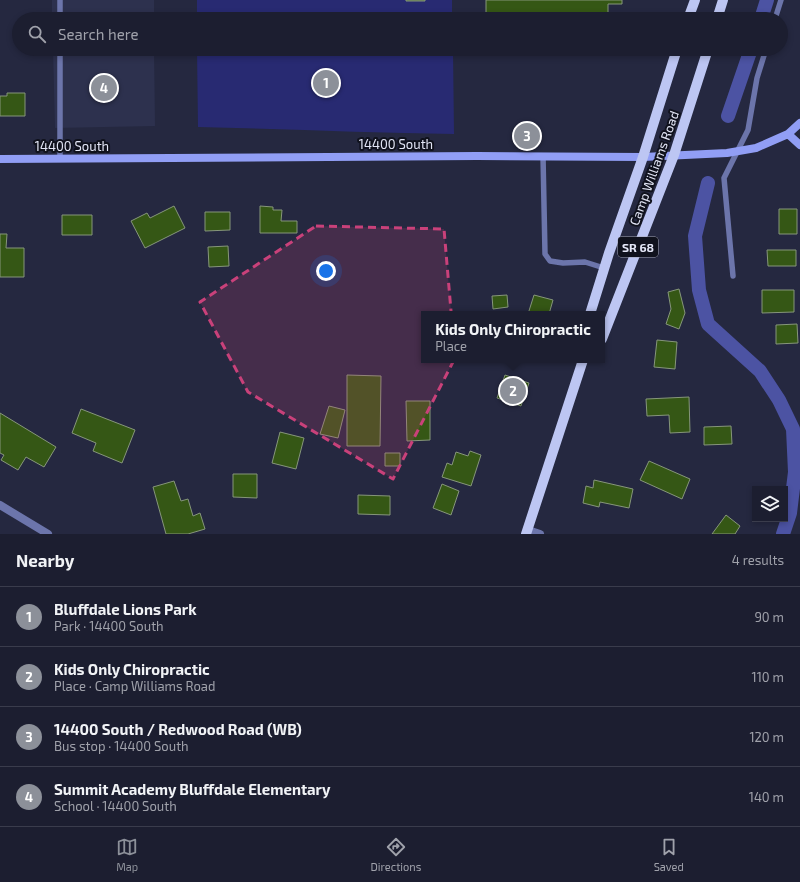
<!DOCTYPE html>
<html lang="en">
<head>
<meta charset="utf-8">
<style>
	body { margin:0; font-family:"Exo 2",sans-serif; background:#292b3c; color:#f1f3f6 }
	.controls { position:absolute; right:12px; bottom:12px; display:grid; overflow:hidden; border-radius:0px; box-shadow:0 2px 6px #0003 }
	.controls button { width:36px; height:36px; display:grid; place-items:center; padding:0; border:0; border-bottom:1px solid #3a3c4c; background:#1c1e30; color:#f1f3f6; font:20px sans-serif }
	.you { position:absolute; left:326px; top:271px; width:14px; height:14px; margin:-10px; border:3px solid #fff; border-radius:50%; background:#1a73e8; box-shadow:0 0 0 6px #1a73e833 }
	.badge { display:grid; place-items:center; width:26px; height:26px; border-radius:50%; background:#8c9099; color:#fff; font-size:13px; font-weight:700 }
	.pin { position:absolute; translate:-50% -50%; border:2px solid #fff; box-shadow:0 1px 4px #0006 }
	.popup { position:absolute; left:421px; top:311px; width:184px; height:52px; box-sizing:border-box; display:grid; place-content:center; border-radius:0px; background:#1c1e30; filter:drop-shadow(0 1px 3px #0005); font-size:13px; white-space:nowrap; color:#a0a2ab }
	.popup b { font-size:15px; color:#f1f3f6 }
	.popup::after { content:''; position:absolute; left:50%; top:100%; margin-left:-8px; border:8px solid transparent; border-top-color:#1c1e30 }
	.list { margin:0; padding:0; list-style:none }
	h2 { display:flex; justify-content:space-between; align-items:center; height:52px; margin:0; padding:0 16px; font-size:17px }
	h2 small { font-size:13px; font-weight:400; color:#a0a2ab }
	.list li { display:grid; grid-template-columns:26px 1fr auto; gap:12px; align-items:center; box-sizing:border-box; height:60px; padding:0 16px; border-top:1px solid #3a3c4c }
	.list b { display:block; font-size:15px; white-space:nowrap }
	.list p { margin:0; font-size:13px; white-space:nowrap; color:#a0a2ab }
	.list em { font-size:13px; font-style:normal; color:#a0a2ab }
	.icon { flex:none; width:22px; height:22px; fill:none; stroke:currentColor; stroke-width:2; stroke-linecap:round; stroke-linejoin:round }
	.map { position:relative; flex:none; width:800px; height:534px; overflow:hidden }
	.search { position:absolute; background:#1c1e30; box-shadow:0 2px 6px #0003; left:12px; right:12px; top:12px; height:44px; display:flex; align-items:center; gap:10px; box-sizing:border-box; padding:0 14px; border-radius:22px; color:#a0a2ab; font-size:15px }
	.sheet { height:292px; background:#1c1e30 }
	nav { display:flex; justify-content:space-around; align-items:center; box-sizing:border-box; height:56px; border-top:1px solid #3a3c4c; background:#1c1e30; font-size:11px; color:#a0a2ab }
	nav a { display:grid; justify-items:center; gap:2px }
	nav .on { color:#8c9099 }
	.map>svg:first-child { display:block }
	.built { fill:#2d314e }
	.green { fill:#282a72 }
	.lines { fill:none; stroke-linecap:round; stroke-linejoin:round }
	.canal { stroke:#4c53a3; stroke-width:14 }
	.building { fill:#355715; stroke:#86967b }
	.lane { stroke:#6c75ab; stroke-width:5.5 }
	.street { stroke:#6c75ab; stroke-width:8 }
	.secondary { stroke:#919ef5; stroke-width:8 }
	.primary { stroke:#bdc6f3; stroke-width:10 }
	.marked { fill:#c9417a; fill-opacity:0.2; stroke:#c9417a; stroke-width:3; stroke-dasharray:8 5; stroke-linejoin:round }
	.labels { text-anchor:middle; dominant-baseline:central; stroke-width:4; stroke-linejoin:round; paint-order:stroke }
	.shield { fill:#10121d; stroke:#a4a6b5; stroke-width:1 }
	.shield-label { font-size:12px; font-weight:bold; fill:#e3e6f6 }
	.street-label { font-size:13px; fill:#e3e6f6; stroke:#10121d }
</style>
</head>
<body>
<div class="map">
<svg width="800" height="534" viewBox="0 0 800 534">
	<rect width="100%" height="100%" fill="#252840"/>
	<path class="built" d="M52 0H154V19H52Z
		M53 49H154L155 126 55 128Z"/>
	<path class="green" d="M197 0H452V19H197Z
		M197 49H453L454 134C369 133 283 129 198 127Z"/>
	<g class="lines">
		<path class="canal" d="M761 19 767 0
			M728 116 751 49
			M708 183 695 236 699 290 708 324 760 371 779 400 793 429 795 472 790 513 783 534"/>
	</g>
	<path class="building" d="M406 0H425V1H406Z
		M486 0H622V4H608V18L486 19Z
		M7 93H25V116H0V96H7Z
		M174 206 185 228 145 248 131 221 147 213 150 218Z
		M260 206 273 207V210H282L281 221H297V233H260Z
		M779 209H797V234H779Z
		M205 212H230V230L205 231Z
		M62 215H92V235H62Z
		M0 234H7L6 248H24V277H0Z
		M228 246 229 266 209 267 208 247Z
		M767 250H796V266H768Z
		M679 289 685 313 679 329 666 324 671 309 668 292Z
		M762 290H794V312L762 313Z
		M507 295 508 307 493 309 492 296Z
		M534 295 553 300 549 314H528Z
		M797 324 798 343 776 344V325Z
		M657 340 677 342 675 369 654 367Z
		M347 375 381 376 380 446H347Z
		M505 375 529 383 521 406 497 398Z
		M689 397 690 432 670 433 669 415 647 416 646 399Z
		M406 401H430V440L407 441Z
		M329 406 345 410 338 438 320 434Z
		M81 409 135 430 122 463 93 451 96 443 72 433Z
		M0 413 56 447 44 467 26 457 18 470 1 460 4 455 0 453Z
		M731 426 732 444 704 445V427Z
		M280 432 304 438 296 469 272 463Z
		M470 451 481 455 471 486 442 477 447 463 452 465 456 452 468 456Z
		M385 453H400V466H385Z
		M649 461 690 479 682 499 640 480Z
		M233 474H257V498L233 497Z
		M594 480 633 489 629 508 600 502 599 507 583 503 586 486 593 488Z
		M174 481 181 501 188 499 193 516 200 513 205 529 188 534H166L153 487Z
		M442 484 459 491 451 515 433 508Z
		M358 495 390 496V515L358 514Z
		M726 515 740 526 735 534H712Z"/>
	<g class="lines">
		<path class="lane" d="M60 0V19
			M775 19 781 0
			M60 49V158
			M543 156 545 254 550 261 563 263 585 262 604 268
			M733 276 724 178 748 130 757 78 766 49"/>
		<path class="street" d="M0 505 48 534
			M528 530 540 534"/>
		<path class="secondary" d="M788 134 800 145
			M0 159 477 156 643 157 727 153 756 148 788 134 800 123"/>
		<path class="primary" d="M688 19 695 0
			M717 19 723 0
			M590 314 609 253 643 157 677 49
			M602 339 674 155 708 49
			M526 534 583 360"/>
	</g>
	<path class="marked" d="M316 226 444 229 455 358 393 479 248 392 200 302Z"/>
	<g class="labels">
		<rect class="shield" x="618" y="237" width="40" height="20" rx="3"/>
		<g class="shield-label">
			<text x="638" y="247">SR 68</text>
		</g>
		<g class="street-label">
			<text x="396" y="144">14400 South</text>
			<text x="72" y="146">14400 South</text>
			<text transform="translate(654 168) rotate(-70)">Camp Williams Road</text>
		</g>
	</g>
</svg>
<div class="controls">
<button><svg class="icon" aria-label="layers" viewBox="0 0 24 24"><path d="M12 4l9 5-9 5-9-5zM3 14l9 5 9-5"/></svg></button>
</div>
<div class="you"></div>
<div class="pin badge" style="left:326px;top:83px">1</div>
<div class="pin badge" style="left:513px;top:391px">2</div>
<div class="popup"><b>Kids Only Chiropractic</b>Place</div>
<div class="pin badge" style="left:527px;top:136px">3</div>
<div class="pin badge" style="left:104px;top:88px">4</div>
<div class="search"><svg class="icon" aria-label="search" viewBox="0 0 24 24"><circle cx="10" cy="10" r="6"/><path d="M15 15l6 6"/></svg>Search here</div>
</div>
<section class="sheet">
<h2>Nearby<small>4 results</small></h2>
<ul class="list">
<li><span class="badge">1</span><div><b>Bluffdale Lions Park</b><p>Park · 14400 South</p></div><em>90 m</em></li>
<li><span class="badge">2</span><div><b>Kids Only Chiropractic</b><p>Place · Camp Williams Road</p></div><em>110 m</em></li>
<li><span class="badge">3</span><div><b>14400 South / Redwood Road (WB)</b><p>Bus stop · 14400 South</p></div><em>120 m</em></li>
<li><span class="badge">4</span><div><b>Summit Academy Bluffdale Elementary</b><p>School · 14400 South</p></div><em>140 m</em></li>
</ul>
</section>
<nav>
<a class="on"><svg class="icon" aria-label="map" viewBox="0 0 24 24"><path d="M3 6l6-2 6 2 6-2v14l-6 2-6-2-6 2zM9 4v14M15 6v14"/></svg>Map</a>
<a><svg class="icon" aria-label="directions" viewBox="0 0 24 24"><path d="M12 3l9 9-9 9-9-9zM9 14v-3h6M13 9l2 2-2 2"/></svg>Directions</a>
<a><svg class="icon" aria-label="saved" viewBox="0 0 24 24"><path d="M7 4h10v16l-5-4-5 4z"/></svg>Saved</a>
</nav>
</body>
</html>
